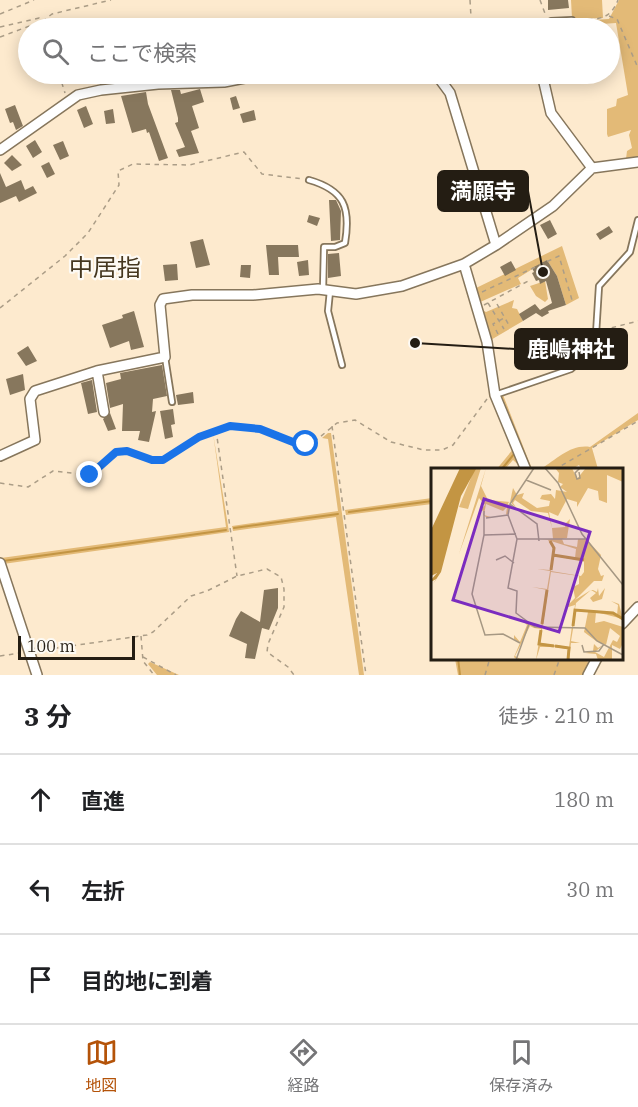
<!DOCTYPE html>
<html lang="ja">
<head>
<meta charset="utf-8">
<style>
	body { margin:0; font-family:"IBM Plex Serif","Noto Sans JP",serif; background:#f2f2f2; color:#202124 }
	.scale { position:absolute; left:18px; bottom:15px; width:117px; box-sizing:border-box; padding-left:6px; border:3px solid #241d13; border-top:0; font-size:16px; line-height:21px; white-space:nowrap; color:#241d13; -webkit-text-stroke:4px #fdfaf4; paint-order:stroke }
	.stop { position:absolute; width:18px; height:18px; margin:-14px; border:4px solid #1a73e8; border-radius:50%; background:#fff }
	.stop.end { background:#1a73e8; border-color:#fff; box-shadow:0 2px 6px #0008 }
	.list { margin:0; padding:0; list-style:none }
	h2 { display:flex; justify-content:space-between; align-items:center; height:78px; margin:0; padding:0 24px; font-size:26px }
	h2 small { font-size:20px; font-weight:400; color:#757577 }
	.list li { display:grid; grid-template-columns:39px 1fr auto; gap:18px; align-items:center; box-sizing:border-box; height:90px; padding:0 24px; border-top:2px solid #e0e0e0 }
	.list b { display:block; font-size:22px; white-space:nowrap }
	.list em { font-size:20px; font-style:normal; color:#757577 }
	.icon { flex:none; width:33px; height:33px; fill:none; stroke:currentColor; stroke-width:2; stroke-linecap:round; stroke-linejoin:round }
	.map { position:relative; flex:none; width:638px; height:675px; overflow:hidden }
	.search { position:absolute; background:#fff; box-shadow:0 3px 15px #0003; left:18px; right:18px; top:18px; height:66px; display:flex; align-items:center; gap:15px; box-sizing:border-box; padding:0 21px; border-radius:33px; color:#757577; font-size:22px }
	.sheet { height:348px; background:#fff }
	nav { display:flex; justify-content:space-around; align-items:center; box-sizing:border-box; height:84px; border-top:2px solid #e0e0e0; background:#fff; font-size:16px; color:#757577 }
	nav a { display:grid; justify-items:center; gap:3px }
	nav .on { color:#b45309 }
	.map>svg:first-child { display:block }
	.green { fill:#e3ba77 }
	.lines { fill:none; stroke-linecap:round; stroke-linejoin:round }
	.stream { stroke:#c39543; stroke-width:2 }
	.building { fill:#87775d }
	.service-casing { stroke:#86765c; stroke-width:8 }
	.minor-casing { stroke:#86765c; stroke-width:12 }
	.path { stroke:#ab9d87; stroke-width:1.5; stroke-dasharray:4.5 4.5; stroke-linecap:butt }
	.service { stroke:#fff; stroke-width:4.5 }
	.minor { stroke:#fff; stroke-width:9 }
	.route { stroke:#1a73e8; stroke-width:8 }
	.labels { text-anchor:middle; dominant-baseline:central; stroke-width:4.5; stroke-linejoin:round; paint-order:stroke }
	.quarter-label { font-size:24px; fill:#45371f; stroke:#fdfaf4 }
	.inset-river { fill:none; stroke:#c39543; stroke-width:3 }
	.inset-road { fill:none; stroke:#a69883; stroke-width:1.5 }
	.view { fill:#7b2cbf; fill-opacity:0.15; stroke:#7b2cbf; stroke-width:3 }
	.inset-edge { fill:none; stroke:#241d13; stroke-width:3 }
	.leader { fill:none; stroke:#241d13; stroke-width:2 }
	.callout-dot { fill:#241d13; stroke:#fdfaf4; stroke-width:2 }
	.callout { fill:#241d13; stroke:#241d13; stroke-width:2 }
	.callout-label { font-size:22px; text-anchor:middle; font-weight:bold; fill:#fff }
</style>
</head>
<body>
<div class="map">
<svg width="638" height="675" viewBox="0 0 638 675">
	<rect width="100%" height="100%" fill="#fdeace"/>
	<path class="green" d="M571 0H602L603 18H572Z
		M619 0H638V158L599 164 626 159 627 151 632 148 629 135 631 130 608 137 607 134V109L616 106 617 99 628 95 616 23 543 28 548 23 609 19Z
		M562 246 579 298 566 305 557 276 547 260 518 278 521 284 478 303 474 289Z
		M545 281 548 299 545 302 536 296 530 286Z
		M514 300 512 308 517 309 523 321 489 341 482 310 486 312Z
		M503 395 532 469H528L500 398Z
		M638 413V420L592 448 598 469H581L579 465 572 469H541C557 459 571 444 590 447Z
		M213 433 229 532 3 564 1 558 226 527Z
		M328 433H331L364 675H359L336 517 233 531 232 526 338 511 328 439 322 438Z
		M514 448 523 469 513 460 505 469 496 470Z
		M432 498V504L346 515 345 510Z
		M455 659H587L589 666 585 675H458Z
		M150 662 179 675H157L148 664Z"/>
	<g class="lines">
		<path class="stream" d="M501 470 514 454
			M349 512 432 501
			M234 528 338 514
			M3 561 226 530
			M458 658 460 675"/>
	</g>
	<path class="building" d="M548 0H568L569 8 548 10Z
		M200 89 204 102 192 106 199 128 191 131 199 153 179 157 176 150 185 147 175 123 178 122V118L171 90H180L181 94Z
		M146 92 148 104 168 158 159 161 149 132 147 133 146 129 132 133 121 96Z
		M236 96 240 108 233 110 230 98Z
		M15 105 23 126 16 130 13 122 10 123 5 109Z
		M86 106 93 124 84 128 77 110Z
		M113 109 115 123 106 124 104 111Z
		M254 110 256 120 243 123 240 114Z
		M35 140 42 152 33 158 26 146Z
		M63 141 69 156 60 160 53 145Z
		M12 155 22 165 12 171 4 163Z
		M49 162 55 174 47 178 41 166Z
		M0 173 6 187 21 180 25 190 33 186 37 193 19 202 16 196 0 203Z
		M329 200H336L341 211 340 240 331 241Z
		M309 215 320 218 317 226 307 222Z
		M550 220 557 234 548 239 540 225Z
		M609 226 613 232 600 240 596 234Z
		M203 239 210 265 196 268 190 242Z
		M266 245H298L299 257H278L279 275H269Z
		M339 253 341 276 328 278V254Z
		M308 260 309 275 299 276 297 262Z
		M547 260 557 276 566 305 548 311 549 313 542 317 536 313 523 321 519 314 535 304 540 310 552 303 546 281 540 284 539 280 536 281 532 273 534 272 532 268Z
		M511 261 516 270 505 276 500 267Z
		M177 264 178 280 165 281 163 265Z
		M241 265H251L250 278 240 277Z
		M134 311 144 347 131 350 129 341 110 348 102 325 123 318 122 315Z
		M28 346 37 361 26 366 17 353Z
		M162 365 167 396 153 399 152 412 156 411 149 442 138 440 140 431H122L123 404 110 408 106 383 121 379 120 373Z
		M23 374 25 390 10 395 6 379Z
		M92 380 97 412 88 414 81 383Z
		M193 392 194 403 178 405 176 395Z
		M173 409 175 424 171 425 173 437 165 439 160 411Z
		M110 413 116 429 108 431 103 419Z
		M278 588V608L269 630 262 628 255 659 245 658 247 644 229 636 236 619 241 611 260 622 264 590Z"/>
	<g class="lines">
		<defs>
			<path id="service" d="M541 28 551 21 572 20
				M309 180C344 190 351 207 345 243L335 247H324L323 290
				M330 291 328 311 342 365
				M165 357 172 402
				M495 395 571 369 586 356 596 334 599 286 630 252 638 220"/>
			<path id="minor" d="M436 74 450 93 496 245
				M542 74 551 113 592 168
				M0 150 78 95 101 90 158 84 224 82 266 74
				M464 264 487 342 495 395 526 470
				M97 371 104 412
				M0 456 35 440 30 399 35 391 97 371 165 357 160 305 163 299 192 295H253L318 289 356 294 402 286 464 264 496 245 553 206 592 168 638 162
				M0 563 37 675
				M622 624 638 607
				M588 675 597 658"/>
		</defs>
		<use href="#service" class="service-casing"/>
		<use href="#minor" class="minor-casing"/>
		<path class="path" d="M470 0 471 17
			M540 0 546 16
			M0 14 34 0
			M609 16 617 19 638 68
			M579 20C599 19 610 20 618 0
			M0 27 39 18 45 28
			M0 37 43 21 52 14 111 0
			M59 74 65 93
			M482 292 559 256 572 300
			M488 303 504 329
			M497 304 510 327
			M484 305 530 280
			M0 308 65 256 88 233 119 185 118 171 133 164 189 165 244 152 262 174 303 179
			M603 330 638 321
			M498 334 493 324 504 318
			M332 426 366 675
			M216 430 237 576
			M554 470 638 421
			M0 483 28 487 53 471 90 475 116 452 127 451 152 461 163 460 199 437 223 427 260 429 302 445 315 441 337 423 355 420 391 442 424 450H442L453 445 487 399
			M141 636 143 661 154 675
			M36 651 147 635 153 632 191 596 207 591 237 576 267 569 281 577 284 589V607L268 644 267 652 288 667 294 675
			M0 656 20 653
			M143 657 176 675
			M485 675 490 658
			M554 675 560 658"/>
		<use href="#service" class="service"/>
		<use href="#minor" class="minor"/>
	</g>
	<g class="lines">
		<path class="route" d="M90 475 116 452 127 451 152 460H163L199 437 230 426 260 429 298 444H306"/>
	</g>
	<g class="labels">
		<g class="quarter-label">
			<text x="105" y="267">中居指</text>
		</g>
	</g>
	<g transform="translate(431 468)">
		<rect width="192" height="192" fill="#fdeace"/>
		<path d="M44 0H50L37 41 28 39ZM55 0 50 18 57 32 79 34 82 20 86 27 93 25 91 30 106 40 118 38 119 33 109 31 111 27 120 26 124 31 125 22 136 24 129 19 132 16 127 14 128 5 124 0H141L146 11 154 1 192 0V14L176 7V35L168 32 167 23 157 20 146 39V34L136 31 127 48 118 44 121 60 134 59 135 55 139 51 136 70 131 71 133 76 146 79 147 71H155L170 87 167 101 170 108 173 107 171 113H163L144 132 160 122H162L166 124 167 120 168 128 174 120 171 131 162 134 159 130 165 125 160 122 145 135 144 141 179 144 186 147 187 137 180 133 188 136 192 151 165 144 164 155 173 153 192 159V175L189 181 181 177V192H167L165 186 154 185 162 183 163 176 167 180 172 177 164 184 173 189 182 172 186 174 189 168 179 160 175 177 165 173 153 164 157 144 145 143 140 173 149 175H140L138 192 137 181 123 179H109L105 192 110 161 103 160 99 158 84 188 91 192 84 190 83 189 89 175 83 171V167L89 174 96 157 93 154 110 159 116 122 101 119 116 121 119 103 106 101 119 102 123 80 117 72H109L122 71 121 60 117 45 100 43 84 32 82 35 85 39 81 36V33L77 35 78 38 77 46 75 47 76 39 72 43 55 36 53 47 63 50 55 49 52 47 53 43 49 42 54 37 48 30 28 86ZM120 73 145 81 144 90 123 87ZM122 88 153 93V104L150 108 120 103ZM120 104 148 108V116L142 119 144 130 134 140 144 137 138 179 109 175Z" fill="#e3ba77" fill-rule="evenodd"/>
		<path d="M29 0 45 1 30 28 10 104 2 116 5 111 0 114V112L6 105 0 108V62Z" fill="#c39543"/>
		<path class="inset-river" d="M119 73 123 80 120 102M122 87 153 92M111 156 116 122M142 158 144 142 182 145 192 151M110 162 108 176 123 178M124 178 138 180 137 192"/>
		<path class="inset-road" d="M103 0 79 36 77 47 86 71 77 120 86 123 85 145 104 159 154 160 166 173 192 187M114 0 127 15 151 66 192 117M148 4 149 10 146 11 144 5 149 0M95 12 120 22M79 36 106 56 108 73M53 43V67L41 126 54 167 72 166 89 175M55 50 77 47M53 67 85 66M86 71H156M65 92 74 88 83 95M151 177 153 184 168 183 173 176M85 192 98 156"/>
		<path class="view" d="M53 31 159 64 128 164 22 132Z"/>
		<rect width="192" height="192" class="inset-edge"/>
	</g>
	<path class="leader" d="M543 272L528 191M415 343L515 349"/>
	<g class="callout-dot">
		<circle cx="543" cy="272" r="6"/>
		<circle cx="415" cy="343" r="6"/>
	</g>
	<g class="callout">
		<rect x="438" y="171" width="90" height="40" rx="6"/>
		<rect x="515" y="329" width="112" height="40" rx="6"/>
	</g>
	<g class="callout-label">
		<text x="483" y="199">満願寺</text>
		<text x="571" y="357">鹿嶋神社</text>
	</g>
</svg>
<div class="scale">100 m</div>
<div class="stop" style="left:306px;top:444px"></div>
<div class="stop end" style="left:90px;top:475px"></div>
<div class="search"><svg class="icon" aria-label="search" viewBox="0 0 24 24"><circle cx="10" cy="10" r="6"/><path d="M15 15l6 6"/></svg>ここで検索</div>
</div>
<section class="sheet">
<h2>3 分<small>徒歩 · 210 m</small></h2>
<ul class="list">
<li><svg class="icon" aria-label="ahead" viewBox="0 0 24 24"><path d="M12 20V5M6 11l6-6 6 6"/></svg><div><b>直進</b></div><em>180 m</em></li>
<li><svg class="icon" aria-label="left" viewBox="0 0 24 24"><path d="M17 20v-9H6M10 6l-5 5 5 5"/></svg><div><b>左折</b></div><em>30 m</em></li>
<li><svg class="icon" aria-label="arrive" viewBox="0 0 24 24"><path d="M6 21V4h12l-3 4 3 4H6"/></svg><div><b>目的地に到着</b></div></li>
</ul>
</section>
<nav>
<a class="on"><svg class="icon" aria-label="map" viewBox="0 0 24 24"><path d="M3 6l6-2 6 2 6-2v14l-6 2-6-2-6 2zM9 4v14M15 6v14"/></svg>地図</a>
<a><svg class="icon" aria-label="directions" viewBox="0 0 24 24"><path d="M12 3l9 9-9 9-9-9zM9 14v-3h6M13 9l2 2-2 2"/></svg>経路</a>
<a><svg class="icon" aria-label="saved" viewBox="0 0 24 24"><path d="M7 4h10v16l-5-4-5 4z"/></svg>保存済み</a>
</nav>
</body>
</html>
